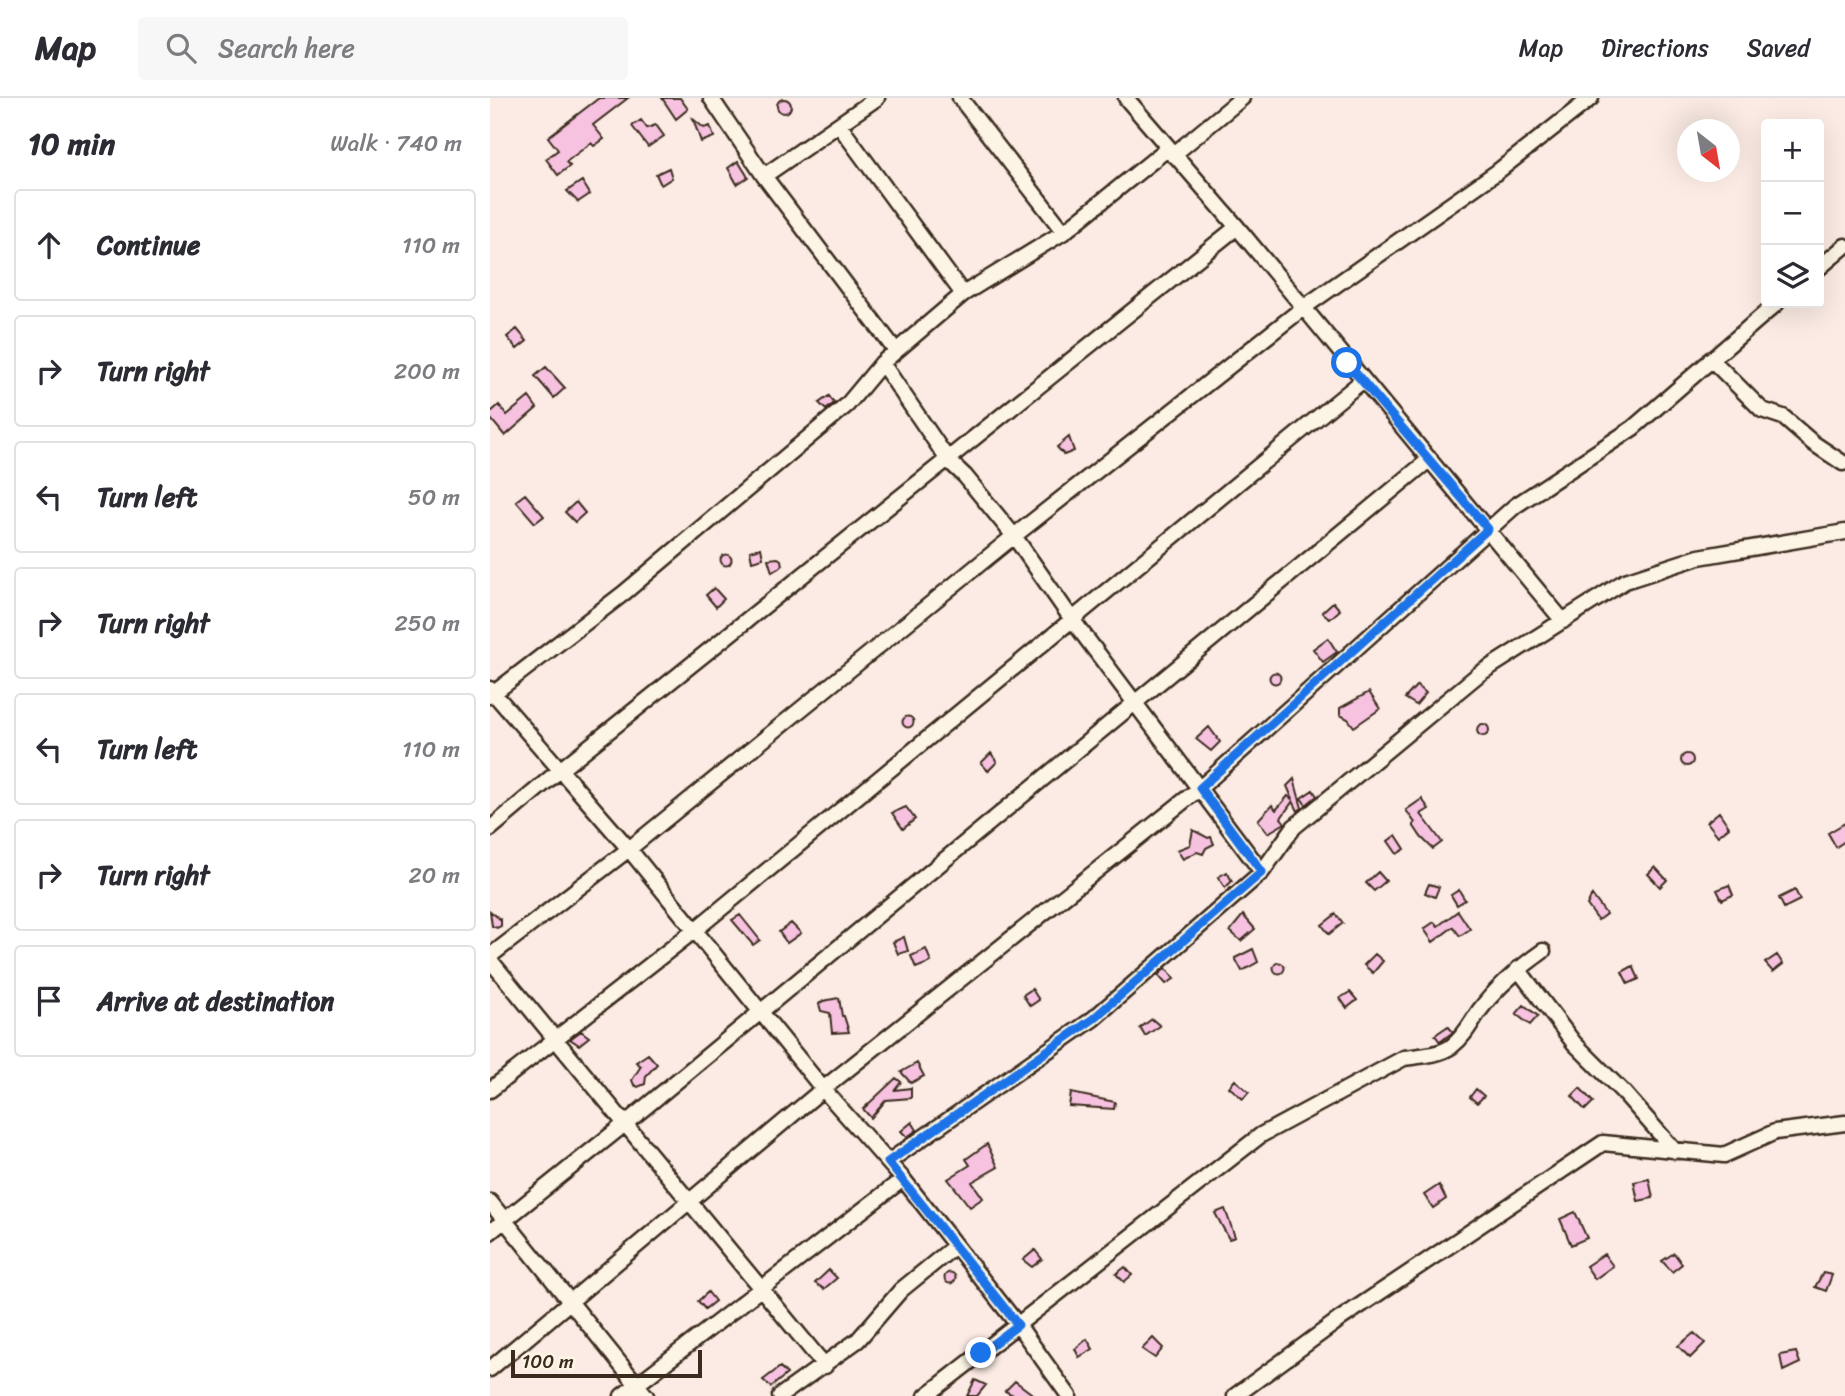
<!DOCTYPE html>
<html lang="en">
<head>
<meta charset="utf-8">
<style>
	body { margin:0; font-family:Sriracha,sans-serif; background:#f7f7f7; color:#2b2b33 }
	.controls { position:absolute; right:21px; top:21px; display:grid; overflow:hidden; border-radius:7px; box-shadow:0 7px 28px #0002 }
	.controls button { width:63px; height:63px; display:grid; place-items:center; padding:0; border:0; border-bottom:2px solid #e1e1e2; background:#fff; color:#2b2b33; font:35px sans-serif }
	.compass { position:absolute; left:1187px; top:21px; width:63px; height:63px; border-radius:50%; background:#fff; box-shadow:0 7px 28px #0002; rotate:149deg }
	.scale { position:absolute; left:21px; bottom:18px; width:191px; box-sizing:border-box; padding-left:7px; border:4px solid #3b2a1e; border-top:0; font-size:19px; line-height:24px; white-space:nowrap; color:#3b2a1e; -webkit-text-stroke:5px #fcf5e5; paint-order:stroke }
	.stop { position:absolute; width:21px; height:21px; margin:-16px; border:5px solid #1a73e8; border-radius:50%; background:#fff }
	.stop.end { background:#1a73e8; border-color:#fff; box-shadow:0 2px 7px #0008 }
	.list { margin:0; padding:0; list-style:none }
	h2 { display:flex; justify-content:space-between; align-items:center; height:91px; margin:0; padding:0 28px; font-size:30px }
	h2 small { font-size:23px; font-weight:400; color:#7c7c81 }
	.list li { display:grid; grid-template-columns:46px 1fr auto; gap:21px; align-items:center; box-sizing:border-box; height:112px; margin:0 14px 14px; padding:0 14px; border:2px solid #e1e1e2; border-radius:7px }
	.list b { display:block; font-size:26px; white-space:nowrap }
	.list em { font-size:23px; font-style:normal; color:#7c7c81 }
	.icon { flex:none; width:38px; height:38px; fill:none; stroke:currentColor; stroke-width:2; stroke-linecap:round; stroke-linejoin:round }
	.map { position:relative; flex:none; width:1355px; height:1298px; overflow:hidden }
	header { display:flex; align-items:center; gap:42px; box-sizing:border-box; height:98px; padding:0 35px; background:#fff; border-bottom:2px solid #e1e1e2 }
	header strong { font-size:33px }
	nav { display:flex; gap:38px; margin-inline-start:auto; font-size:24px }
	.search { width:490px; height:63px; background:#f7f7f7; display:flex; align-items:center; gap:18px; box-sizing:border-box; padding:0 24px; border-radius:7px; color:#7c7c81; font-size:26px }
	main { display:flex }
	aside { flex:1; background:#fff }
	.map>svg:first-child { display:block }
	.building { fill:#f6c2e0; stroke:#3b2a1e; stroke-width:2 }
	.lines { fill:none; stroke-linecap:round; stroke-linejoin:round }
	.minor-casing { stroke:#3b2a1e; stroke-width:19 }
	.minor { stroke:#fcf5e5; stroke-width:14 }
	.route { stroke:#1a73e8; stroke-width:9 }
</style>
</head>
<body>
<header>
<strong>Map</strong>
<div class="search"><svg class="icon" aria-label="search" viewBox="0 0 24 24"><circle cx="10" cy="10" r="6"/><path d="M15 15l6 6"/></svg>Search here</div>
<nav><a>Map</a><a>Directions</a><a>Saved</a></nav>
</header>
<main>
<aside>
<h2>10 min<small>Walk · 740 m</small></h2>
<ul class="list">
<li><svg class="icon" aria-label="ahead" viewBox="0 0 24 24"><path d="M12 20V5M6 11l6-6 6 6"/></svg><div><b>Continue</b></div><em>110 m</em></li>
<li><svg class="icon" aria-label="right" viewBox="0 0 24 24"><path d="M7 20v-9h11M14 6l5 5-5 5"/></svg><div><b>Turn right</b></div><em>200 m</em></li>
<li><svg class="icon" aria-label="left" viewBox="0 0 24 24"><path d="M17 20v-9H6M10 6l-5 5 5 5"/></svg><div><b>Turn left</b></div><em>50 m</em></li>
<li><svg class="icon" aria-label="right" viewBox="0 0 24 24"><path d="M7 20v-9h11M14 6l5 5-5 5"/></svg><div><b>Turn right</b></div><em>250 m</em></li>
<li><svg class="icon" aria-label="left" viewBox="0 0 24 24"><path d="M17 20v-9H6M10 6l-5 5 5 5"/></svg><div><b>Turn left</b></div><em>110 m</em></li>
<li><svg class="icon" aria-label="right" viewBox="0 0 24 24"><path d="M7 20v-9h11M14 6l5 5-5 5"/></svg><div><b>Turn right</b></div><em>20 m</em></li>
<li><svg class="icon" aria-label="arrive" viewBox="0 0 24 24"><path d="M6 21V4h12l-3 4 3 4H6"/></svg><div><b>Arrive at destination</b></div></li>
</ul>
</aside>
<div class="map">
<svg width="1355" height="1298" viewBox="0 0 1355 1298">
	<rect width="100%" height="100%" fill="#fbebe4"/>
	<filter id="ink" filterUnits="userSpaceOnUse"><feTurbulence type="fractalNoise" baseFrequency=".0143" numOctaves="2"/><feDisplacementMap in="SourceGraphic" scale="14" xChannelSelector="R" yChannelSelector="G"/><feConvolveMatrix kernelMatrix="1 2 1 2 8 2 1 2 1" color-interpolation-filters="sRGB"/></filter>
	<g filter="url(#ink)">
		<path class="building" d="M109 0H138L103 27 114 41 104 48 101 45 76 64 80 68 68 77 56 61 68 52 58 39Z
			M172 0H190L198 11 186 21Z
			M287 8a7 7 0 1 1 14 0a7 7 0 1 1-14 0Z
			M203 21 214 30 220 28 224 39 211 44Z
			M151 22 157 30 166 27 174 38 158 49 142 28Z
			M248 63 258 79 247 86 238 70Z
			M179 70 182 80 171 87 166 76Z
			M92 83 100 96 88 104 77 93Z
			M27 231 37 243 27 251 17 239Z
			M56 269 75 290 64 300 45 278Z
			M339 298 344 305 336 312 329 305Z
			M39 299 47 310 15 338 0 320V315L9 307 17 317Z
			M579 339 584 353 574 357 567 349Z
			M35 396 54 418 45 425 26 403Z
			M86 404 95 415 85 424 75 414Z
			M271 450 273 460 262 463 260 453Z
			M230.5 462a5.5 5.5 0 1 1 11 0a5.5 5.5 0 1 1-11 0Z
			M288 460 291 462 292 468 282 474 278 461Z
			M224 490 234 501 226 509 216 497Z
			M843 504 850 512 840 521 832 514Z
			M838 540 847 554 833 564 823 551Z
			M779.5 580a5.5 5.5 0 1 1 11 0a5.5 5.5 0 1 1-11 0Z
			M927 587 936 595 926 607 915 600Z
			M879 594 890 611 864 629 858 621 850 617V610Z
			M412.5 624a5.5 5.5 0 1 1 11 0a5.5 5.5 0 1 1-11 0Z
			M987 632a6 6 0 1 1 12 0a6 6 0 1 1-12 0Z
			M719 629 730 644 721 653 706 641Z
			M501 655 507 664 498 673 491 665Z
			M1191 662a6 6 0 1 1 12 0a6 6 0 1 1-12 0Z
			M804 681 812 710 808 713 803 703 791 720 795 725 778 735 768 722 782 707 786 712 798 698 803 702 797 688Z
			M823 692 827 698 816 707 811 700Z
			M932 701 939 711 931 716 952 744 943 751 931 739 923 727 925 725 916 712Z
			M416 709 425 721 413 731 402 715Z
			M1229 714 1239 729 1228 738 1217 724Z
			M1355 725V743L1346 749 1338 735Z
			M703 732 718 740 721 739 724 746 716 750 713 756 707 754 693 761 687 752 700 747Z
			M906 737 915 751 907 756 898 743Z
			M1165 769 1177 782 1170 789 1158 776Z
			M737 774 742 783 735 790 728 779Z
			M888 774 896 783 884 793 876 785Z
			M939 786 949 789 945 799 935 795Z
			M1239 787 1243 797 1232 802 1227 792Z
			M969 792 975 802 967 807 961 797Z
			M1305 792 1310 802 1294 810 1289 800Z
			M1102 797 1116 816 1108 822 1097 807Z
			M0 813 11 822V828L7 830 2 828Z
			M968 813 980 831 970 838 963 829 943 844 934 831 944 824 948 828Z
			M846 816 853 825 839 836 832 827Z
			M250 817 270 842 263 847 242 822Z
			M753 817 765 831 751 843 740 833Z
			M301 825 311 835 297 845 289 834Z
			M414 839 418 853 408 856 403 844Z
			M436 851 441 864 426 870 421 858Z
			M763 851 768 864 752 873 745 860Z
			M885 856 893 863 883 875 874 867Z
			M1287 857 1293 866 1283 874 1275 865Z
			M783.5 870a5.5 5.5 0 1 1 11 0a5.5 5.5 0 1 1-11 0Z
			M1143 868 1149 881 1138 886 1132 874Z
			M676 870 684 881 676 886 668 877Z
			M542 891 549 902 540 908 533 897Z
			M860 894 867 902 857 910 850 900Z
			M349 900 352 918H354L359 934 342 935 340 915 331 913 329 906 333 903Z
			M1034 907 1048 918 1040 927 1026 916Z
			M662 921 670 928 655 938 650 930Z
			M958 928 963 934 950 944 945 937Z
			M91 933 99 939 89 947 80 941Z
			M158 956 167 966 156 978 155 986 148 989 144 987 142 982 151 968 146 964Z
			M427 965 434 978 421 985 411 974Z
			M406 980 411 984 405 992 421 990V1000L396 1002 381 1020 373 1011Z
			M745 982 759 994 753 1001 739 989Z
			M1090 990 1103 1004 1095 1012 1082 998Z
			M986 991 994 998 987 1005 980 999Z
			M581 995 625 1004 624 1011 579 1008Z
			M422 1024 427 1032 417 1039 411 1033Z
			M497 1046 508 1069 482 1084 493 1100 480 1109 458 1081 480 1067 476 1061Z
			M1159 1081 1163 1100 1148 1103 1144 1084Z
			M949 1087 956 1101 943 1110 934 1097Z
			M735 1111 745 1139 739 1141 725 1115Z
			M1085 1114 1097 1140 1081 1147 1070 1121Z
			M545 1152 552 1161 542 1169 533 1162Z
			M1184 1155 1192 1166 1182 1174 1172 1163Z
			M1114 1156 1123 1168 1105 1181 1096 1168Z
			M635 1169 642 1177 634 1184 626 1176Z
			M339 1172 347 1180 334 1191 325 1185Z
			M454.5 1180a5.5 5.5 0 1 1 11 0a5.5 5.5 0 1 1-11 0Z
			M1333 1175 1342 1177 1336 1193 1325 1189Z
			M218 1194 225 1203 215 1211 208 1203Z
			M1204 1235 1215 1245 1200 1260 1188 1248Z
			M663 1240 673 1250 665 1260 652 1251Z
			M597 1241 603 1251 589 1259 585 1251Z
			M1306 1254 1310 1265 1293 1273 1290 1257Z
			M290 1269 297 1276 281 1289 273 1282Z
			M485 1282 496 1287 487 1298H477Z
			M525 1283 545 1298H525L515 1293Z"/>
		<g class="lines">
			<defs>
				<path id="minor" d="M221 0 274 78
					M387 0 274 78 406 253
					M470 0 574 134
					M636 0 747 129 1073 523
					M349 27 473 196
					M683 57 752 0
					M1329 170 1355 148
					M1221 261 1272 312 1293 319 1323 345 1353 365
					M392 265 458 362 475 378 524 438 581 520 772 774
					M0 591 139 751 333 991 413 1081 528 1227 579 1298
					M0 598 134 495 357 307 392 265 473 196 574 134 677 51
					M0 731 70 672 747 129
					M0 858 139 751 524 438 813 210 1007 74 1101 0
					M0 862 335 1268
					M1028 871 1084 945 1135 996 1185 1053
					M0 992 205 832 872 283
					M398 1064 603 921 772 774 804 729 989 576 1135 483 1209 459 1355 434
					M0 1104 156 1298
					M0 1134 136 1025 940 361
					M0 1271 333 991 710 690 1025 408 1143 330 1287 205
					M132 1298 413 1081
					M290 1298 368 1242 411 1192 465 1148
					M436 1298 771 1037 914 960C929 958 950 957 962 948 974 939 981 925 989 913 1006 890 1029 870 1053 853
					M745 1298 850 1221 1113 1045 1234 1057 1285 1034 1355 1025"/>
			</defs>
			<use href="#minor" class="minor-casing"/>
			<use href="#minor" class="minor"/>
		</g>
	</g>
	<g class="lines" filter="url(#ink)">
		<path class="route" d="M491 1255 528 1227 398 1064 603 921 772 774 710 690 998 431 857 265"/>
	</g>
</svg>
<div class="controls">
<button>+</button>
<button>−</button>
<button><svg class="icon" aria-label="layers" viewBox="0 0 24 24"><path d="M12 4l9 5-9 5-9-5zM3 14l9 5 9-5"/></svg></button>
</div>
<svg class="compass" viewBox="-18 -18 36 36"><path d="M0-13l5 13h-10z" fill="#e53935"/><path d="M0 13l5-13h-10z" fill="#7c7c81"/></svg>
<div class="scale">100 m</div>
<div class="stop" style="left:857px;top:265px"></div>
<div class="stop end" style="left:491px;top:1255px"></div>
</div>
</main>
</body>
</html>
